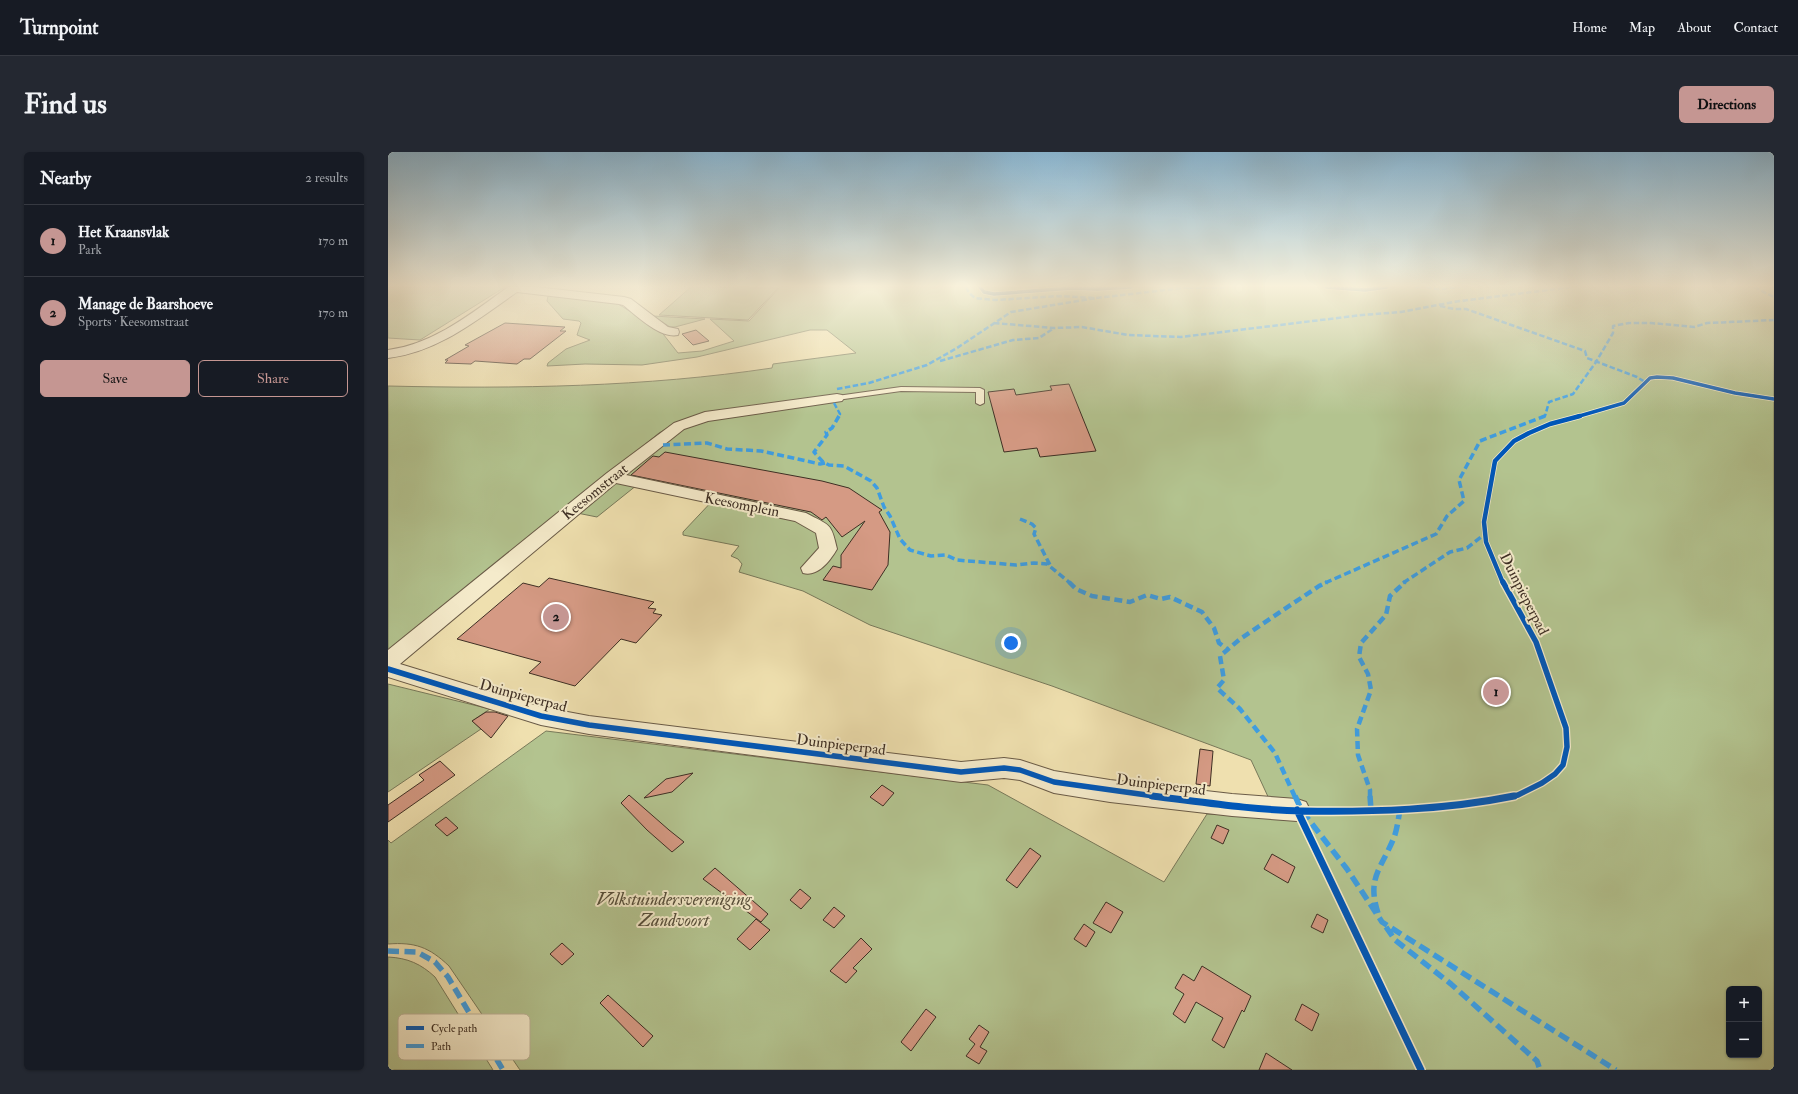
<!DOCTYPE html>
<html lang="en">
<head>
<meta charset="utf-8">
<style>
	body { margin:0; font-family:"IM FELL Double Pica",serif; background:#242831; color:#f1f3f6 }
	.controls { position:absolute; right:12px; bottom:12px; display:grid; overflow:hidden; border-radius:6px; box-shadow:0 1px 3px #0004 }
	.controls button { width:36px; height:36px; display:grid; place-items:center; padding:0; border:0; border-bottom:1px solid #363941; background:#171b24; color:#f1f3f6; font:20px sans-serif }
	.you { position:absolute; left:623px; top:491px; width:14px; height:14px; margin:-10px; border:3px solid #fff; border-radius:50%; background:#1a73e8; box-shadow:0 0 0 6px #1a73e833 }
	.badge { display:grid; place-items:center; width:26px; height:26px; border-radius:50%; background:#c59692; color:#111; font-size:13px; font-weight:700 }
	.pin { position:absolute; translate:-50% -50%; border:2px solid #fff; box-shadow:0 1px 4px #0006 }
	.list { margin:0; padding:0; list-style:none }
	h2 { display:flex; justify-content:space-between; align-items:center; height:52px; margin:0; padding:0 16px; font-size:17px }
	h2 small { font-size:13px; font-weight:400; color:#9ea1a6 }
	.list li { display:grid; grid-template-columns:26px 1fr auto; gap:12px; align-items:center; box-sizing:border-box; height:72px; padding:0 16px; border-top:1px solid #363941 }
	.list b { display:block; font-size:15px; white-space:nowrap }
	.list p { margin:0; font-size:13px; white-space:nowrap; color:#9ea1a6 }
	.list em { font-size:13px; font-style:normal; color:#9ea1a6 }
	.actions { display:flex; gap:8px; padding:12px 16px }
	.actions a { flex:1; padding:9px 0; border:1px solid #c59692; border-radius:6px; text-align:center; font-size:14px; color:#c59692 }
	.actions .main { background:#c59692; color:#111 }
	.map { position:relative; flex:none; width:1386px; height:918px; overflow:hidden; border-radius:6px }
	header { display:flex; align-items:center; gap:24px; box-sizing:border-box; height:56px; padding:0 20px; background:#171b24; border-bottom:1px solid #363941 }
	header strong { font-size:19px }
	nav { display:flex; gap:22px; margin-inline-start:auto; font-size:14px }
	.intro { display:flex; align-items:center; justify-content:space-between; box-sizing:border-box; height:96px; padding:0 24px }
	h1 { margin:0; font-size:28px }
	.button { padding:10px 18px; border-radius:6px; background:#c59692; color:#111; font-size:14px; font-weight:700 }
	main { display:flex; gap:24px; padding:0 24px }
	aside { flex:1; background:#171b24; border-radius:6px; box-shadow:0 1px 3px #0004 }
	.map>svg:first-child { display:block }
	.green { fill:#b3c38f; stroke:#78795a; fill-rule:evenodd }
	.building { fill:#d59a84; stroke:#3e2f24 }
	.lines { fill:none; stroke-linecap:round; stroke-linejoin:round }
	.service-casing { stroke:#6a5b47; stroke-width:2 }
	.minor-casing { stroke:#6a5b47; stroke-width:2 }
	.service { fill:#f5ebcb; fill-rule:evenodd }
	.minor { fill:#f5ebcb; fill-rule:evenodd }
	.quiet-far3 { stroke:#3f9de0; stroke-width:2.5; stroke-dasharray:5.5 2.5; stroke-linecap:butt }
	.quiet-far2 { stroke:#3f9de0; stroke-width:3.5; stroke-dasharray:7 3.5; stroke-linecap:butt }
	.quiet-far1 { stroke:#3f9de0; stroke-width:4.5; stroke-dasharray:8 4.5; stroke-linecap:butt }
	.quiet { stroke:#3f9de0; stroke-width:5.5; stroke-dasharray:11 5.5; stroke-linecap:butt }
	.cycleway-far3-casing { stroke:#f5ebcb; stroke-width:5 }
	.cycleway-far2-casing { stroke:#f5ebcb; stroke-width:6 }
	.cycleway-far1-casing { stroke:#f5ebcb; stroke-width:8 }
	.cycleway-casing { stroke:#f5ebcb; stroke-width:10 }
	.cycleway-far3 { stroke:#0057b8; stroke-width:3.5 }
	.cycleway-far2 { stroke:#0057b8; stroke-width:4.5 }
	.cycleway-far1 { stroke:#0057b8; stroke-width:5.5 }
	.cycleway { stroke:#0057b8; stroke-width:7 }
	.labels { text-anchor:middle; dominant-baseline:central; stroke-width:4; stroke-linejoin:round; paint-order:stroke }
	.street-label { font-size:15px; fill:#3e2f24; stroke:#f5ebcb }
	.near-park-label { font-size:18px; font-style:italic; fill:#554d39; stroke:#f5ebcb }
	.key { fill:#f5ebcb; stroke:#beb399; stroke-width:1 }
	.key-label { font-size:11px; fill:#3e2f24 }
</style>
</head>
<body>
<header>
<strong>Turnpoint</strong>
<nav><a>Home</a><a>Map</a><a>About</a><a>Contact</a></nav>
</header>
<div class="intro"><h1>Find us</h1><a class="button">Directions</a></div>
<main>
<aside>
<h2>Nearby<small>2 results</small></h2>
<ul class="list">
<li><span class="badge">1</span><div><b>Het Kraansvlak</b><p>Park</p></div><em>170 m</em></li>
<li><span class="badge">2</span><div><b>Manage de Baarshoeve</b><p>Sports · Keesomstraat</p></div><em>170 m</em></li>
</ul>
<div class="actions"><a class="main">Save</a><a>Share</a></div>
</aside>
<div class="map">
<svg width="1386" height="918" viewBox="0 0 1386 918">
	<rect width="100%" height="100%" fill="#efe0af"/>
	<filter id="stains"><feTurbulence type="fractalNoise" baseFrequency=".005" numOctaves="4"/><feColorMatrix values="0 0 0 0 .2 0 0 0 0 .09 0 0 0 0 .02 0 0 0 .5 -.17"/></filter>
	<radialGradient id="worn" r=".72"><stop offset=".6" stop-color="#630" stop-opacity="0"/><stop offset="1" stop-color="#630" stop-opacity=".3"/></radialGradient>
	<path class="green" d="M0 135H117L32 188 0 186Z
		M303 135 390 136 360 168 271 163Z
		M392 135H1386V918H132L61 814C41 795 27 790 0 792V688L3 691 158 579 600 633 776 730 819 662 889 664 863 608 664 534 482 473 415 439 351 420 354 412 350 407 343 404 351 394 295 383V380L328 345 326 329 269 317 209 365 189 361 288 281 298 274 315 268 445 250 447 249V244L317 261C300 266 286 272 271 281L0 502V234C128 237 257 235 384 216L385 212 468 201 439 178H422L309 205 254 213 197 212 159 214 160 211 178 197 202 188 189 183 193 171 191 169 175 167 159 149 160 144 227 150 272 178 290 201 314 199 346 189 322 167 361 169ZM1341 837H1371V903H1341Z
		M265 164 317 167 287 175H282Z
		M0 532 102 557 84 569 93 577 0 640Z
		M0 805C20 806 33 812 47 825L105 918H0Z"/>
	<path class="building" d="M117 171 177 175 172 179H178L142 207H136L129 212 87 209 83 212 57 211 60 208H57L81 194 77 193Z
		M308 178 321 189 305 193 294 182Z
		M681 232 708 299 652 305 649 296 616 300 600 240 626 237 628 243 664 238 662 234Z
		M277 300 434 329 461 336 494 358 491 360 502 380 500 413 484 438 435 428 445 414 453 416V403L477 369 454 385 438 365 434 368 423 360 243 323 265 304 271 305Z
		M161 426 266 450 260 456 268 457 265 461 274 463 248 491 233 487 187 534 141 521 153 510 69 487 135 431 151 435Z
		M98 560H107L120 564 103 586 84 569Z
		M812 597 825 599 822 634 808 632Z
		M52 609 67 623 0 670V653L36 628 31 623Z
		M305 621 284 640 256 646 278 627Z
		M494 633 506 641 495 654 482 645Z
		M241 643 281 678 296 690 284 700 259 678 233 651Z
		M58 665 70 676 59 684 47 673Z
		M829 673 841 678 835 692 823 686Z
		M642 696 653 704 629 736 618 728Z
		M884 702 907 715 900 731 876 717Z
		M327 716 380 762 373 770 315 727Z
		M412 737 423 746 413 757 402 748Z
		M718 750 735 760 723 781 705 771Z
		M446 755 457 764 446 776 435 768Z
		M929 762 940 768 935 781 923 775Z
		M368 767 382 778 362 798 349 787Z
		M696 772 707 780 698 795 686 787Z
		M473 786 484 797 465 816 469 819 458 831 442 819Z
		M174 791 186 802 174 813 162 802Z
		M814 814 863 844 856 860 854 858 836 896 824 888 835 866 808 850 797 871 785 862 796 842 787 836 795 822 806 829Z
		M220 843 265 884 255 895 212 851Z
		M914 852 931 862 924 879 907 868Z
		M538 857 548 865 523 899 513 890Z
		M591 873 601 880 592 895 599 899 591 912 578 904 587 892 581 887Z
		M878 901 904 918H871Z"/>
	<g class="lines">
		<defs>
			<path id="service" d="M513 235 592 236 596 238V251L592 253 588 251V240L513 239 449 248 445 246 449 244Z"/>
			<path id="minor" d="M120 135H148L236 145 243 147 280 175 290 177 291 180 290 183C272 187 248 163 235 153L231 152 129 140C89 168 50 200 0 206V198C46 192 84 161 120 135Z
				M449 242 454 243 456 246 454 249 320 269 296 277 238 323 418 361C442 374 443 370 449 397 442 409 430 425 415 421L413 416 431 396 428 381 407 369 228 331 12 512 153 555 201 564 573 610 616 606 632 608 666 619 722 628 844 642 909 647 918 650 922 658 918 666 909 669 844 664 722 650 666 641 632 628 616 626 573 630 201 582 153 573 0 525V498L219 321 286 271 317 260Z"/>
		</defs>
		<use href="#service" class="service-casing"/>
		<use href="#minor" class="minor-casing"/>
		<use href="#service" class="service"/>
		<use href="#minor" class="minor"/>
		<path class="quiet-far3" d="M578 135 581 141 587 146 607 148 671 144 708 146 803 135
			M1027 135H1035
			M1038 135 1050 137 1072 135
			M1366 135 1386 145
			M800 136 840 135
			M1052 154 1066 157H1078L1197 199 1199 206 1249 225 1257 230
			M606 171 666 176 694 175 740 183 793 185 974 163 1013 160 1065 150 1184 135
			M552 209 625 188 651 186 666 176
			M449 237 481 231 539 213 569 196 623 160 708 146
			M446 251 452 262 450 265
			M1154 265 1157 264 1161 250 1185 242 1208 210 1225 181V174L1241 171H1263L1306 175 1319 171 1386 168"/>
		<path class="quiet-far2" d="M451 264 444 276 438 280 439 283 426 300 435 310 441 313 456 314 483 329 489 336 496 355 502 364 512 387 522 398 543 404 558 403 569 408 628 413 646 411 659 412 682 431
			M275 293 319 291 339 297 373 299 432 312 437 311
			M632 367 644 372 648 376 646 382 662 413
			M937 431 1048 382 1059 364 1076 349 1071 328 1092 289 1157 264
			M1015 431 1062 400 1079 396 1097 382"/>
		<path class="quiet-far1" d="M681 430 688 437 704 444 742 450 759 443 773 447 782 445 814 460 826 476 831 491 839 497
			M907 645 887 601 852 557 829 536 836 528 832 504 852 487 931 434 939 430
			M982 645V638L970 603 969 577 983 538 980 522 971 505 973 491 998 463 1002 444 1017 430"/>
		<path class="quiet" d="M907 644 914 659 959 717 994 770 1228 918
			M982 644 983 658
			M990 761C979 727 992 718 1005 688 1009 679 1010 668 1012 658
			M998 775 1007 788 1063 832 1149 909 1152 918
			M0 799 29 800 47 810 60 825 115 918"/>
		<defs>
			<path id="cycleway-far3" d="M592 135 596 140 606 142 684 136 709 137 743 135
				M938 135 977 138 999 135
				M1188 265 1236 251 1262 226 1269 225 1285 226 1347 241 1386 247"/>
			<path id="cycleway-far2" d="M1115 431 1098 390 1096 370 1107 309 1126 289 1141 281 1162 272 1192 264"/>
			<path id="cycleway-far1" d="M1115 430 1148 490 1178 576 1179 595 1175 613 1167 622 1154 631 1130 643 1121 645
				M0 517 153 564 201 573 573 620 616 616 632 618 666 630 773 645"/>
			<path id="cycleway" d="M764 644C814 650 865 658 915 659 986 660 1057 658 1126 644
				M909 658 1033 918"/>
		</defs>
		<use href="#cycleway-far3" class="cycleway-far3-casing"/>
		<use href="#cycleway-far2" class="cycleway-far2-casing"/>
		<use href="#cycleway-far1" class="cycleway-far1-casing"/>
		<use href="#cycleway" class="cycleway-casing"/>
		<use href="#cycleway-far3" class="cycleway-far3"/>
		<use href="#cycleway-far2" class="cycleway-far2"/>
		<use href="#cycleway-far1" class="cycleway-far1"/>
		<use href="#cycleway" class="cycleway"/>
	</g>
	<linearGradient id="sky" x2="0" y2="1"><stop stop-color="#8ab7d3"/><stop offset="0.51" stop-color="#f8f1db"/><stop offset="1" stop-color="#f8f1db" stop-opacity="0"/></linearGradient>
	<rect width="1386" height="263" fill="url(#sky)"/>
	<g class="labels">
		<g class="street-label">
			<text transform="translate(207 340) rotate(-39)">Keesomstraat</text>
			<text transform="translate(354 353) rotate(11)">Keesomplein</text>
			<text transform="translate(1136 442) rotate(63)">Duinpieperpad</text>
			<text transform="translate(135 544) rotate(15)">Duinpieperpad</text>
			<text transform="translate(453 593) rotate(7)">Duinpieperpad</text>
			<text transform="translate(773 633) rotate(7)">Duinpieperpad</text>
		</g>
		<g class="near-park-label">
			<text x="286" y="747">Volkstuindersvereniging<tspan x="286" dy="21">Zandvoort</tspan></text>
		</g>
	</g>
	<rect x="10" y="862" width="132" height="46" rx="6" class="key"/>
	<rect x="18" y="874" width="18" height="4" fill="#0057b8"/>
	<rect x="18" y="892" width="18" height="4" fill="#3f9de0"/>
	<g class="key-label">
		<text x="43" y="880">Cycle path</text>
		<text x="43" y="898">Path</text>
	</g>
	<rect width="100%" height="100%" filter="url(#stains)"/>
	<rect width="100%" height="100%" fill="url(#worn)"/>
</svg>
<div class="controls">
<button>+</button>
<button>−</button>
</div>
<div class="you"></div>
<div class="pin badge" style="left:1108px;top:540px">1</div>
<div class="pin badge" style="left:168px;top:465px">2</div>
</div>
</main>
</body>
</html>
